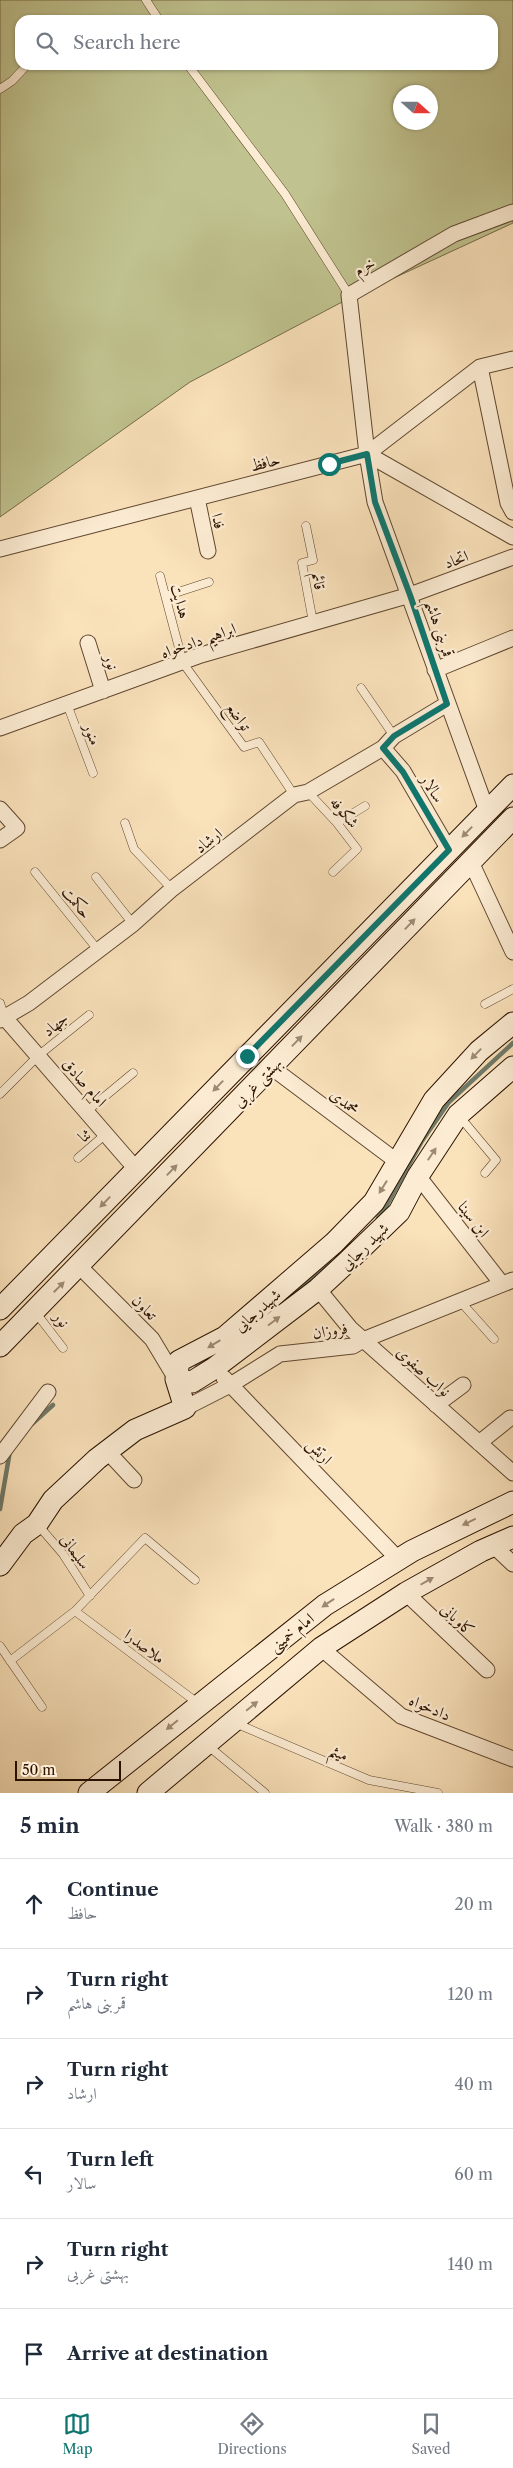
<!DOCTYPE html>
<html lang="en">
<head>
<meta charset="utf-8">
<style>
	body { margin:0; font-family:"Libre Caslon Text",Amiri,serif; background:#f2f2f3; color:#1f2937 }
	.compass { position:absolute; left:393px; top:85px; width:45px; height:45px; border-radius:50%; background:#fff; box-shadow:0 1px 4px #0004; rotate:111deg }
	.scale { position:absolute; left:15px; bottom:12px; width:106px; box-sizing:border-box; padding-left:5px; border:2px solid #2c1300; border-top:0; font-size:14px; line-height:18px; white-space:nowrap; color:#2c1300; -webkit-text-stroke:4px #fcecd3; paint-order:stroke }
	.stop { position:absolute; width:15px; height:15px; margin:-11px; border:4px solid #0f766e; border-radius:50%; background:#fff }
	.stop.end { background:#0f766e; border-color:#fff; box-shadow:0 1px 5px #0008 }
	.list { margin:0; padding:0; list-style:none }
	h2 { display:flex; justify-content:space-between; align-items:center; height:65px; margin:0; padding:0 20px; font-size:21px }
	h2 small { font-size:16px; font-weight:400; color:#747a83 }
	.list li { display:grid; grid-template-columns:32px 1fr auto; gap:15px; align-items:center; box-sizing:border-box; height:90px; padding:0 20px; border-top:1px solid #e0e1e3 }
	.list b { display:block; font-size:19px; white-space:nowrap }
	.list p { margin:0; font-size:16px; white-space:nowrap; color:#747a83 }
	.list em { font-size:16px; font-style:normal; color:#747a83 }
	.icon { flex:none; width:28px; height:28px; fill:none; stroke:currentColor; stroke-width:2; stroke-linecap:round; stroke-linejoin:round }
	.map { position:relative; flex:none; width:513px; height:1793px; overflow:hidden }
	.search { position:absolute; background:#fff; box-shadow:0 1px 4px #0004; left:15px; right:15px; top:15px; height:55px; display:flex; align-items:center; gap:12px; box-sizing:border-box; padding:0 18px; border-radius:15px; color:#747a83; font-size:19px }
	.sheet { height:605px; background:#fff }
	nav { display:flex; justify-content:space-around; align-items:center; box-sizing:border-box; height:70px; border-top:1px solid #e0e1e3; background:#fff; font-size:14px; color:#747a83 }
	nav a { display:grid; justify-items:center; gap:2px }
	nav .on { color:#0f766e }
	.map>svg:first-child { display:block }
	.green { fill:#c0c38f; stroke:#766b48; fill-rule:evenodd }
	.lines { fill:none; stroke-linecap:round; stroke-linejoin:round }
	.stream { stroke:#707a69; stroke-width:4.5 }
	.lane-casing { stroke:#60472f; stroke-width:9 }
	.street-casing { stroke:#60472f; stroke-width:17 }
	.secondary-casing { stroke:#2c1300; stroke-width:23 }
	.lane { stroke:#fcecd3; stroke-width:8 }
	.street { stroke:#fcecd3; stroke-width:15 }
	.secondary { stroke:#fcecd3; stroke-width:21 }
	.oneway { fill:#9e8a74 }
	.route { stroke:#0f766e; stroke-width:6 }
	.labels { text-anchor:middle; dominant-baseline:central; stroke-width:4.5; stroke-linejoin:round; paint-order:stroke }
	.street-label { font-size:16px; fill:#2c1300; stroke:#fcecd3 }
</style>
</head>
<body>
<div class="map">
<svg width="513" height="1793" viewBox="0 0 513 1793">
	<rect width="100%" height="100%" fill="#fae2bb"/>
	<filter id="stains"><feTurbulence type="fractalNoise" baseFrequency=".004" numOctaves="4"/><feColorMatrix values="0 0 0 0 .2 0 0 0 0 .09 0 0 0 0 .02 0 0 0 .5 -.17"/></filter>
	<radialGradient id="worn" r=".72"><stop offset=".6" stop-color="#630" stop-opacity="0"/><stop offset="1" stop-color="#630" stop-opacity=".3"/></radialGradient>
	<path class="green" d="M0 0H513V223L344 301 190 382 0 517ZM20 20H493V65H20ZM400 92H430V122H400Z"/>
	<g class="lines">
		<path class="stream" d="M378 1218 383 1212 422 1141 449 1102 513 1043
			M278 1305 331 1263
			M197 1367 217 1353
			M32 1424 53 1405
			M0 1509 10 1451"/>
		<defs>
			<path id="lane" d="M146 0 159 20
				M188 65 285 194 349 295
				M0 89 12 81 27 65
				M306 526 313 560 302 563 313 622
				M160 576 183 663 244 747 259 742 294 795
				M166 596 209 582
				M361 688 394 736
				M67 704 93 773
				M308 792 337 823 357 849 333 872
				M125 823 134 849 172 889
				M337 823 365 806
				M35 872 98 950
				M96 877 133 924
				M0 1003 5 1018
				M485 1004 513 989
				M0 1094 39 1055 89 1015
				M86 1112 133 1073
				M460 1117 496 1160 485 1173
				M78 1158 107 1133
				M460 1301 494 1339
				M36 1313 63 1348
				M38 1525 63 1554 90 1596
				M75 1611 199 1704
				M0 1646 42 1707
				M10 1661 75 1611 145 1538 195 1580
				M235 1723 369 1780 438 1793
				M207 1745 265 1793"/>
			<path id="street" d="M480 367 508 503 513 512
				M367 454 513 537
				M197 498 208 551
				M0 549 367 454 480 367 513 359
				M88 643 103 691
				M435 670 513 638
				M0 728 201 655 410 595 513 557
				M383 748 403 771 449 850
				M0 809 17 828 0 840
				M487 811 375 502 367 454 349 295 454 234 513 212
				M471 862 513 952
				M5 1018 136 1169
				M0 1020 29 1003 133 924 172 889 294 795 308 792 383 748 394 736 447 704
				M271 1067 399 1163
				M418 1176 502 1284
				M79 1266 152 1339 176 1379
				M318 1289 350 1328 513 1473
				M224 1378 398 1559
				M436 1405 463 1385
				M185 1408 232 1384 280 1354 353 1346 363 1340 513 1280
				M479 1443 510 1418
				M107 1451 134 1480
				M0 1456 48 1392
				M494 1546 513 1564
				M406 1593 487 1670
				M321 1648 401 1716 513 1759"/>
			<path id="secondary" d="M0 1309 513 785
				M0 1346 513 818
				M176 1379 192 1382 213 1369 318 1289 346 1263 399 1212 418 1176 458 1115 513 1067
				M0 1565 23 1534 37 1524 53 1500 97 1459 135 1430 185 1408 176 1379 179 1361 225 1337 334 1243 374 1202 434 1100 479 1051 513 1023
				M89 1793 325 1605 412 1551 513 1502
				M148 1793 321 1648 406 1593 481 1551 513 1537"/>
		</defs>
		<use href="#lane" class="lane-casing"/>
		<use href="#street" class="street-casing"/>
		<use href="#secondary" class="secondary-casing"/>
		<use href="#lane" class="lane"/>
		<use href="#street" class="street"/>
		<use href="#secondary" class="secondary"/>
	</g>
	<defs><path id="oneway-solid" d="M-6-.8H1V-3.2L6.5 0L1 3.2V.8H-6Z" transform="scale(1.25)"/></defs>
	<g class="oneway">
		<use href="#oneway-solid" transform="translate(467 832) rotate(134)"/>
		<use href="#oneway-solid" transform="translate(410 924) rotate(-46)"/>
		<use href="#oneway-solid" transform="translate(297 1041) rotate(-46)"/>
		<use href="#oneway-solid" transform="translate(476 1054) rotate(134)"/>
		<use href="#oneway-solid" transform="translate(218 1086) rotate(134)"/>
		<use href="#oneway-solid" transform="translate(432 1154) rotate(-56)"/>
		<use href="#oneway-solid" transform="translate(172 1170) rotate(-46)"/>
		<use href="#oneway-solid" transform="translate(383 1187) rotate(122)"/>
		<use href="#oneway-solid" transform="translate(105 1202) rotate(134)"/>
		<use href="#oneway-solid" transform="translate(59 1287) rotate(-45)"/>
		<use href="#oneway-solid" transform="translate(274 1321) rotate(-37)"/>
		<use href="#oneway-solid" transform="translate(214 1344) rotate(149)"/>
		<use href="#oneway-solid" transform="translate(469 1522) rotate(154)"/>
		<use href="#oneway-solid" transform="translate(427 1581) rotate(-30)"/>
		<use href="#oneway-solid" transform="translate(328 1603) rotate(146)"/>
		<use href="#oneway-solid" transform="translate(252 1706) rotate(-39)"/>
		<use href="#oneway-solid" transform="translate(172 1725) rotate(141)"/>
	</g>
	<g class="lines">
		<path class="route" d="M247 1056 449 850 403 772 383 748 394 736 447 704 410 595 375 502 367 454 329 464"/>
	</g>
	<g class="labels">
		<g class="street-label">
			<text transform="translate(364 266) rotate(-30)">خرم</text>
			<text transform="translate(265 462) rotate(-14)">حافظ</text>
			<text transform="translate(219 521) rotate(78)">فدا</text>
			<text transform="translate(456 559) rotate(-20)">اتحاد</text>
			<text transform="translate(319 581) rotate(79)">قائم</text>
			<text transform="translate(181 601) rotate(75)">هدایت</text>
			<text transform="translate(440 628) rotate(72)">قمربنی هاشم</text>
			<text transform="translate(198 640) rotate(-19)">ابراهیم دادخواه</text>
			<text transform="translate(112 662) rotate(73)">نور</text>
			<text transform="translate(239 716) rotate(54)">تواضع</text>
			<text transform="translate(93 734) rotate(70)">منور</text>
			<text transform="translate(433 788) rotate(58)">سالار</text>
			<text transform="translate(345 812) rotate(50)">شکوفه</text>
			<text transform="translate(208 840) rotate(-38)">ارشاد</text>
			<text transform="translate(77 902) rotate(51)">حکمت</text>
			<text transform="translate(55 1024) rotate(-39)">جهاد</text>
			<text transform="translate(85 1082) rotate(49)">امام صادق</text>
			<text transform="translate(257 1082) rotate(-46)">بهشتی غربی</text>
			<text transform="translate(345 1101) rotate(37)">محمدی</text>
			<text transform="translate(84 1135) rotate(-41)">ثنا</text>
			<text transform="translate(474 1219) rotate(52)">ابن سینا</text>
			<text transform="translate(364 1246) rotate(-44)">شهید رجایی</text>
			<text transform="translate(145 1307) rotate(45)">تعاون</text>
			<text transform="translate(257 1310) rotate(-41)">شهیدرجایی</text>
			<text transform="translate(62 1319) rotate(52)">نور</text>
			<text transform="translate(330 1330) rotate(-9)">فروزان</text>
			<text transform="translate(424 1371) rotate(42)">نواب صفوی</text>
			<text transform="translate(320 1451) rotate(47)">ارتش</text>
			<text transform="translate(76 1551) rotate(54)">سلیمانی</text>
			<text transform="translate(458 1619) rotate(43)">کاویانی</text>
			<text transform="translate(291 1632) rotate(-38)">امام خمینی</text>
			<text transform="translate(145 1646) rotate(37)">ملاصدرا</text>
			<text transform="translate(430 1707) rotate(23)">دادخواه</text>
			<text transform="translate(339 1752) rotate(23)">میثم</text>
		</g>
	</g>
	<rect width="100%" height="100%" filter="url(#stains)"/>
	<rect width="100%" height="100%" fill="url(#worn)"/>
</svg>
<svg class="compass" viewBox="-18 -18 36 36"><path d="M0-13l5 13h-10z" fill="#e53935"/><path d="M0 13l5-13h-10z" fill="#747a83"/></svg>
<div class="scale">50 m</div>
<div class="stop" style="left:329px;top:464px"></div>
<div class="stop end" style="left:247px;top:1056px"></div>
<div class="search"><svg class="icon" aria-label="search" viewBox="0 0 24 24"><circle cx="10" cy="10" r="6"/><path d="M15 15l6 6"/></svg>Search here</div>
</div>
<section class="sheet">
<h2>5 min<small>Walk · 380 m</small></h2>
<ul class="list">
<li><svg class="icon" aria-label="ahead" viewBox="0 0 24 24"><path d="M12 20V5M6 11l6-6 6 6"/></svg><div><b>Continue</b><p>حافظ</p></div><em>20 m</em></li>
<li><svg class="icon" aria-label="right" viewBox="0 0 24 24"><path d="M7 20v-9h11M14 6l5 5-5 5"/></svg><div><b>Turn right</b><p>قمربنی هاشم</p></div><em>120 m</em></li>
<li><svg class="icon" aria-label="right" viewBox="0 0 24 24"><path d="M7 20v-9h11M14 6l5 5-5 5"/></svg><div><b>Turn right</b><p>ارشاد</p></div><em>40 m</em></li>
<li><svg class="icon" aria-label="left" viewBox="0 0 24 24"><path d="M17 20v-9H6M10 6l-5 5 5 5"/></svg><div><b>Turn left</b><p>سالار</p></div><em>60 m</em></li>
<li><svg class="icon" aria-label="right" viewBox="0 0 24 24"><path d="M7 20v-9h11M14 6l5 5-5 5"/></svg><div><b>Turn right</b><p>بهشتی غربی</p></div><em>140 m</em></li>
<li><svg class="icon" aria-label="arrive" viewBox="0 0 24 24"><path d="M6 21V4h12l-3 4 3 4H6"/></svg><div><b>Arrive at destination</b></div></li>
</ul>
</section>
<nav>
<a class="on"><svg class="icon" aria-label="map" viewBox="0 0 24 24"><path d="M3 6l6-2 6 2 6-2v14l-6 2-6-2-6 2zM9 4v14M15 6v14"/></svg>Map</a>
<a><svg class="icon" aria-label="directions" viewBox="0 0 24 24"><path d="M12 3l9 9-9 9-9-9zM9 14v-3h6M13 9l2 2-2 2"/></svg>Directions</a>
<a><svg class="icon" aria-label="saved" viewBox="0 0 24 24"><path d="M7 4h10v16l-5-4-5 4z"/></svg>Saved</a>
</nav>
</body>
</html>
